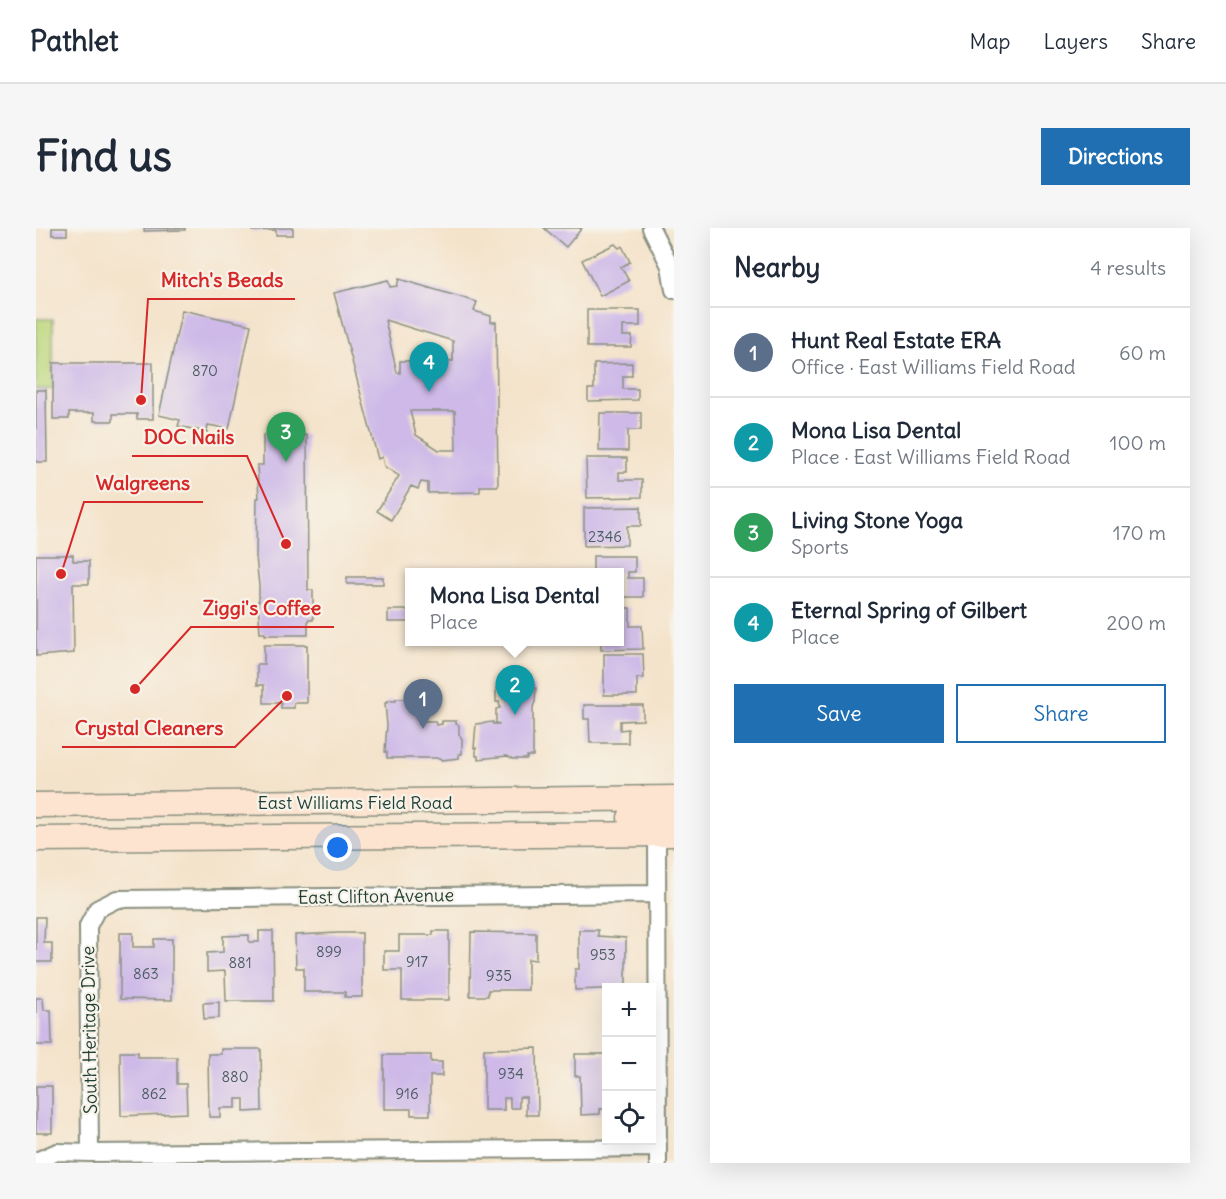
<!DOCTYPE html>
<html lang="en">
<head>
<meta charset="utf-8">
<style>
	body { margin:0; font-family:Delius,sans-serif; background:#f6f6f7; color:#1f2937 }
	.controls { position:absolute; right:18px; bottom:18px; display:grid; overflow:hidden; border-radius:0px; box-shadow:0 6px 24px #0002 }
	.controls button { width:54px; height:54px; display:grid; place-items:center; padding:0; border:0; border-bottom:2px solid #e0e1e3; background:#fff; color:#1f2937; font:30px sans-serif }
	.you { position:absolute; left:302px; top:620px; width:21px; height:21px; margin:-15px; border:4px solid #fff; border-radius:50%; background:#1a73e8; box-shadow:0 0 0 9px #1a73e833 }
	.badge { display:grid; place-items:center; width:39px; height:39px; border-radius:50%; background:#1f6fb2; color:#fff; font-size:20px; font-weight:700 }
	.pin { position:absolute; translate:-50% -50px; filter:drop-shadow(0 2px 3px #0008) }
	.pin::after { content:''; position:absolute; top:32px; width:21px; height:18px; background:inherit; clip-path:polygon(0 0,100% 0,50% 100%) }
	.popup { position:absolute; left:369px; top:340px; width:219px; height:78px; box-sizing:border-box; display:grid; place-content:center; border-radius:0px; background:#fff; filter:drop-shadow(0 2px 4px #0005); font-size:20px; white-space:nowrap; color:#747a83 }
	.popup b { font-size:22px; color:#1f2937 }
	.popup::after { content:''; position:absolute; left:50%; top:100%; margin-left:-12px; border:12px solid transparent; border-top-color:#fff }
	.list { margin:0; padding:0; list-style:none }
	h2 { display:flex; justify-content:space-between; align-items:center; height:78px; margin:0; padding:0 24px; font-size:26px }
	h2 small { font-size:20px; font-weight:400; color:#747a83 }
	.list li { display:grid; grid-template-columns:39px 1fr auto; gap:18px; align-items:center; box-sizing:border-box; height:90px; padding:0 24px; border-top:2px solid #e0e1e3 }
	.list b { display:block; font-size:22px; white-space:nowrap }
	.list p { margin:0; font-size:20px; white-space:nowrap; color:#747a83 }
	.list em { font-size:20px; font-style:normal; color:#747a83 }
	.actions { display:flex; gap:12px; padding:18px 24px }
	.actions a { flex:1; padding:14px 0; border:2px solid #1f6fb2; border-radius:0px; text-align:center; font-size:21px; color:#1f6fb2 }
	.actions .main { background:#1f6fb2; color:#fff }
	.icon { flex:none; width:33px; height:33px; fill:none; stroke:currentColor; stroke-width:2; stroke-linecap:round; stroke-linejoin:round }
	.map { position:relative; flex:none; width:638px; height:935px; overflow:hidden; border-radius:0px }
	header { display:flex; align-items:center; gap:36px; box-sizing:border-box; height:84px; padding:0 30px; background:#fff; border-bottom:2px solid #e0e1e3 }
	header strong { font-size:28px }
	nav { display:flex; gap:33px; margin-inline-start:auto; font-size:21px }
	.intro { display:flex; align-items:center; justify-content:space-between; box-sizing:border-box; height:144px; padding:0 36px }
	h1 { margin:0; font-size:42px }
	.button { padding:15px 27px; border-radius:0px; background:#1f6fb2; color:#fff; font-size:21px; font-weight:700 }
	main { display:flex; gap:36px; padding:0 36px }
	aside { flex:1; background:#fff; border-radius:0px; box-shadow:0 6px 24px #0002 }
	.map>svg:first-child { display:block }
	.green { fill:#bcd77c; stroke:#6e8a58; stroke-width:1.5 }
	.building { fill:#ceb9e8; fill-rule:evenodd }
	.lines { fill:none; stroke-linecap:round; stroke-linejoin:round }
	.street-casing { stroke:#8a9080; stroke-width:20 }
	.secondary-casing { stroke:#8a9080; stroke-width:27 }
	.street { stroke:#fff; stroke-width:16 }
	.secondary { stroke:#fde4d0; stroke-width:24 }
	.labels { text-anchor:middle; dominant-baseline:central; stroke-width:4.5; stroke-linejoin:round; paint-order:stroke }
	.number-label { font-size:15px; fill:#4b5c61 }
	.street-label { font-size:18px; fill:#1f3d34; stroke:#f7f3e8 }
	.leader { fill:none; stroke:#d62828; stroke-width:2 }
	.callout-dot { fill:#d62828; stroke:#f7f3e8; stroke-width:2 }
	.callout-label { font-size:20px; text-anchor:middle; font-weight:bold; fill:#d62828; stroke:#f7f3e8; stroke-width:4.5; stroke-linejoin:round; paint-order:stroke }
</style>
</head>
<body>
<header>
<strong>Pathlet</strong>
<nav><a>Map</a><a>Layers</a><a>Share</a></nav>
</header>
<div class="intro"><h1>Find us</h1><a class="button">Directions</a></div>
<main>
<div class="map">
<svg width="638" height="935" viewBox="0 0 638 935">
	<rect width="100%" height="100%" fill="#f7f3e8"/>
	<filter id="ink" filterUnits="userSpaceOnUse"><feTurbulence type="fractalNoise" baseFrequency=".0167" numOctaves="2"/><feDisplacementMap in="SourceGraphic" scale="12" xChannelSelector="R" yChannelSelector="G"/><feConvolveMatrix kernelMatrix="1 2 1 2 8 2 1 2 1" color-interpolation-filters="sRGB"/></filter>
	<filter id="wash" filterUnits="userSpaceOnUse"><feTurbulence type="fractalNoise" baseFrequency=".008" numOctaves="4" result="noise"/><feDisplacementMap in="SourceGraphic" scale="24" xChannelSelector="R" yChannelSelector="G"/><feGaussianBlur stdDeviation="1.35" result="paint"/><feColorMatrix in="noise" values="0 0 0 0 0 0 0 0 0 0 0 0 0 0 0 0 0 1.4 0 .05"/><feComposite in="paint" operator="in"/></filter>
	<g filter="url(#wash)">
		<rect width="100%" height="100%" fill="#f4e3cb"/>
		<path class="green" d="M0 91H17V161L0 162Z"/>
		<g id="blocks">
			<path class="building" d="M16 0H31V7H16Z
				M108 0H149V2L108 3Z
				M216 0H257V7H240V2L216 3Z
				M508 0H546L530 19Z
				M579 16 583 20 586 18 594 34 585 39 593 53 564 68 546 32Z
				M363 51 441 74 438 83 455 88V94H460L462 258H444V264L392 265V255L385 254 382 261 375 258 355 292 341 283 363 248 348 238 346 229 342 231 298 65 352 52 354 59 361 58ZM349 92 417 113V133H364V145H361ZM374 183H419L420 222H403L380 207Z
				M146 82 215 97 193 201 172 197 171 204 142 198 144 192 123 187Z
				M551 82H604V98H587V108H596L595 119H551Z
				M17 135H117V191H101V186H77V193H58V185H33V191H17Z
				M596 135V148H587V161H602V172L552 173V161H558V136Z
				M0 162H10L11 234H0Z
				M564 185H605V202H592V223H563Z
				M227 207H271L272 362H277V392H272V407H229V405H224L222 373H223V358L220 329 221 270H223L221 237H227Z
				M550 230H591V244H583V252H606V269L551 270Z
				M605 279V298H591V317L548 318V280Z
				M0 327H37V333H53V356H37L38 425 0 428Z
				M557 328H599V344H592V350H607V369H584V344H557Z
				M311 349H347V356H311Z
				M584 380H594V398H606L607 421 565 422V414H584Z
				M352 382H374V394H352Z
				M228 417H271V475H258V480H245V475H228V457H221V436H228Z
				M568 426H607L608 450H601V467H568Z
				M479 454H493V457H498V460H500L499 474 497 479V528H491V531H477L471 528 442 531V528H440V520H438L440 496 457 494V496H464L460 495V481L464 480 463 474H460V460H463L464 457H473V455Z
				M360 471H374L375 473H383V476H385L386 490H383V497L385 493H399L400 497 406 496V493H420V496L423 497V506L426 511V526H423V530L406 532 400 530H351V524H349L351 497 349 475H351V473H360Z
				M548 477H607V492L584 493V502L592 501V515H554L553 491H548Z
				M0 689H9L8 715H16V734H0Z
				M543 702H562V708L590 710V760L539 762V741H543Z
				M223 703H237L238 773H190L189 743 171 744V725L187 724V708L213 707V714H223Z
				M397 703H413V772H366V742H348V723H363V707H397Z
				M435 704 500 705V732L492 731V762H452V768H434Z
				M84 705H97V719H118V711H136V772L84 771Z
				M303 705H326V769H309V764H268V740H260L259 707Z
				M0 770H7L8 782H15L16 817H0Z
				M183 774V790L168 791 167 775Z
				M501 820 502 887H490V869H483V880H474V870H468V882H448V821Z
				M185 821H225L226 883 208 884V871H200V880H184V889H173L172 826H185Z
				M84 824H102V829H141V856H150L151 885 85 888Z
				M539 826H570V881H564V886L545 887 544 848H539Z
				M348 827H395V834H406V848H394V887H375V881H348Z
				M0 858H16V905H0Z"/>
		</g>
	</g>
	<g filter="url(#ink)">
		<use href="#blocks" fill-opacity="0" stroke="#8a9080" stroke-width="1.5"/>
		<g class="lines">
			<defs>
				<path id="street" d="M615 0 634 38 638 62
					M621 606 622 935
					M54 925 52 698 61 681 81 671 621 666
					M0 933 21 924 54 925 622 920"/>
				<path id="secondary" d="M0 577 638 570
					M594 590H625L638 584
					M0 611 638 606"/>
			</defs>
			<use href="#street" class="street-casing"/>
			<use href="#secondary" class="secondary-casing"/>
			<use href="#street" class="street"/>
			<use href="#secondary" class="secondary"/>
		</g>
	</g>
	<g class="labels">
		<g class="number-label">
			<text x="169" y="142">870</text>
			<text x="569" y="308">2346</text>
			<text x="293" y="723">899</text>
			<text x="567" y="726">953</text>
			<text x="381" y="733">917</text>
			<text x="204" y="734">881</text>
			<text x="110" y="745">863</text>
			<text x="463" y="747">935</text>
			<text x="475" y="845">934</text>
			<text x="199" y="848">880</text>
			<text x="118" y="865">862</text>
			<text x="371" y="865">916</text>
		</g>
		<g class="street-label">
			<text x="319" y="574">East Williams Field Road</text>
			<text transform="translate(340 668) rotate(-1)">East Clifton Avenue</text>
			<text transform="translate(53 802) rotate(-91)">South Heritage Drive</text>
		</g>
	</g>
	<path class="leader" d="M105 172L112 71H259M250 316L211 228H96M25 346L48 274H167M99 461L155 399H298M251 468L199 519H26"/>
	<g class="callout-dot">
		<circle cx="105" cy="172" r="6"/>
		<circle cx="250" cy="316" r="6"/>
		<circle cx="25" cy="346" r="6"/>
		<circle cx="99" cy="461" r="6"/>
		<circle cx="251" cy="468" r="6"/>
	</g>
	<g class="callout-label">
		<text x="186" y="59">Mitch's Beads</text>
		<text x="153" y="216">DOC Nails</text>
		<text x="107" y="262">Walgreens</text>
		<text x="226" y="387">Ziggi's Coffee</text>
		<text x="113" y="507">Crystal Cleaners</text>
	</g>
</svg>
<div class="controls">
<button>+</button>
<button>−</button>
<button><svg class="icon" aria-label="locate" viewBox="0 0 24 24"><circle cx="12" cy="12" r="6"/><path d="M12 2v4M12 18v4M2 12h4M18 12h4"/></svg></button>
</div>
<div class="you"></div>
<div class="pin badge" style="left:387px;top:501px;background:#5c6f8a">1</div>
<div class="pin badge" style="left:479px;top:487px;background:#0f9aa8">2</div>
<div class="popup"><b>Mona Lisa Dental</b>Place</div>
<div class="pin badge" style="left:250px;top:234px;background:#2e9e5b">3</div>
<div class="pin badge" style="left:393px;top:164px;background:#0f9aa8">4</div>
</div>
<aside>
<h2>Nearby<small>4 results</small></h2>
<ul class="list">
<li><span class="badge" style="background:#5c6f8a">1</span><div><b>Hunt Real Estate ERA</b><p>Office · East Williams Field Road</p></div><em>60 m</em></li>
<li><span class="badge" style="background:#0f9aa8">2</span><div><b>Mona Lisa Dental</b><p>Place · East Williams Field Road</p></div><em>100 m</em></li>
<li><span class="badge" style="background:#2e9e5b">3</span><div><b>Living Stone Yoga</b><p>Sports</p></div><em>170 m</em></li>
<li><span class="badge" style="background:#0f9aa8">4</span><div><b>Eternal Spring of Gilbert</b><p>Place</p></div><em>200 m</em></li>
</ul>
<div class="actions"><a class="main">Save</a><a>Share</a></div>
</aside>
</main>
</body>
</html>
